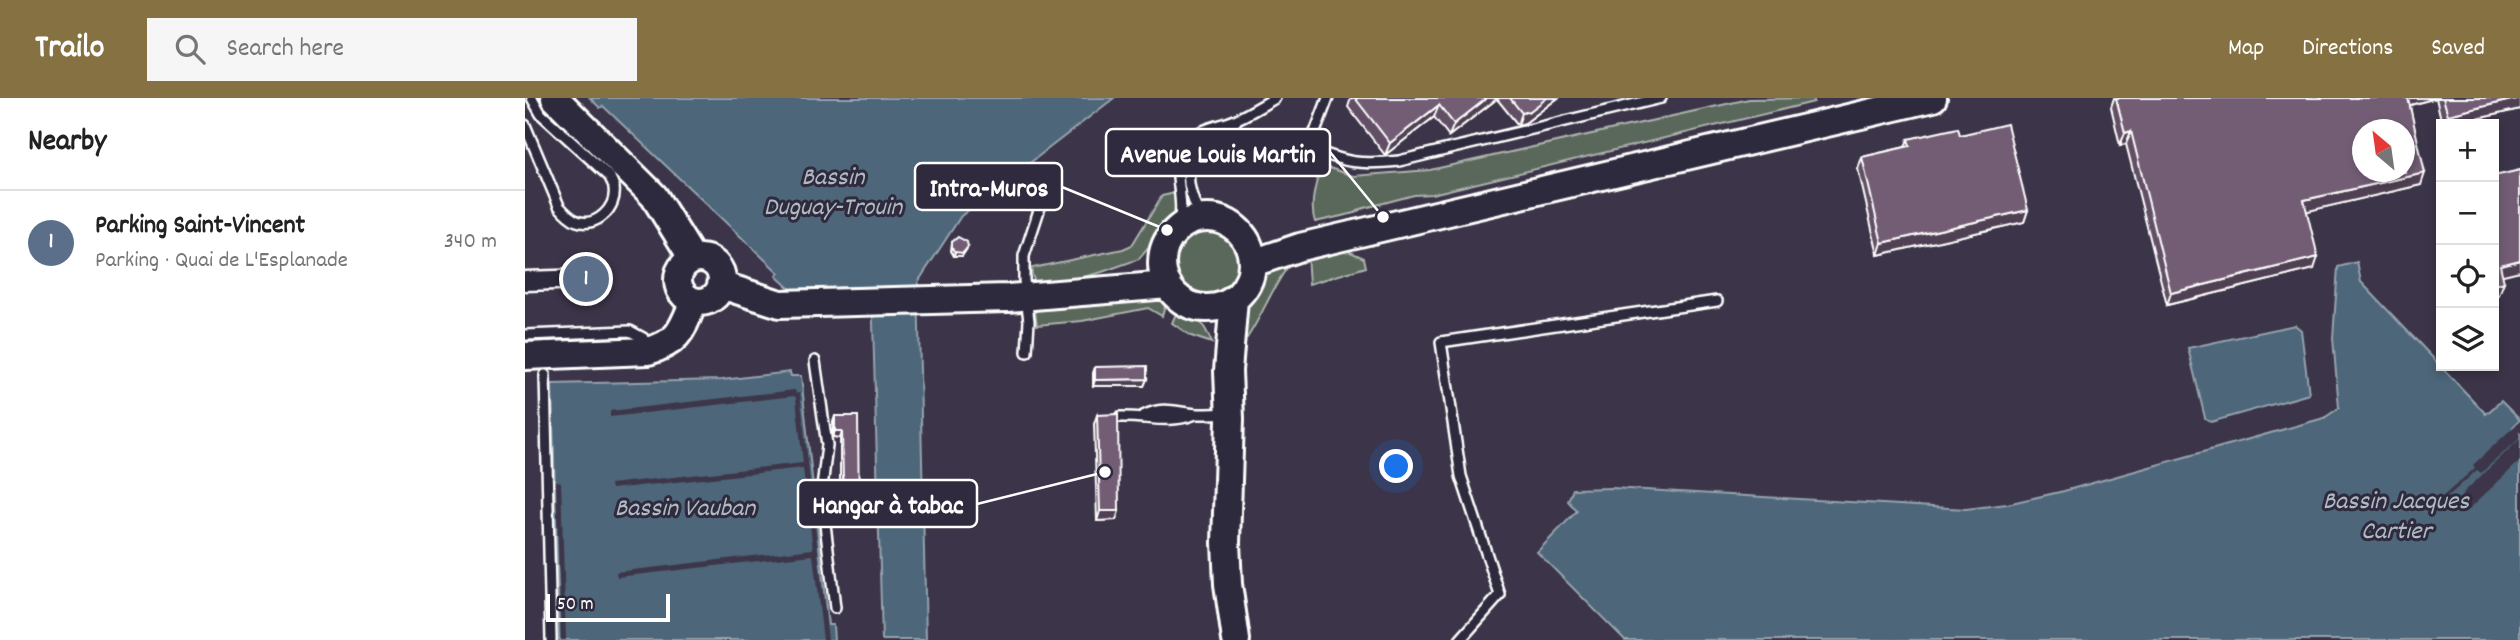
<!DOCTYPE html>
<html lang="en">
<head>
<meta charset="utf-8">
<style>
	body { margin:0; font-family:Dekko,sans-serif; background:#f6f6f6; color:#222 }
	.controls { position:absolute; right:21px; top:21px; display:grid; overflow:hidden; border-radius:0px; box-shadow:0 4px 10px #0003 }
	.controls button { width:63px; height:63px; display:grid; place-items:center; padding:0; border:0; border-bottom:2px solid #e0e0e0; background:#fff; color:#222; font:35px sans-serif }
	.compass { position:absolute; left:1827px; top:21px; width:63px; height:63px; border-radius:50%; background:#fff; box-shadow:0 4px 10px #0003; rotate:331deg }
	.scale { position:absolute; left:21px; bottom:18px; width:124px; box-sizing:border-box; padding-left:7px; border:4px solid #fff; border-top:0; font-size:19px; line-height:24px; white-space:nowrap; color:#fff; -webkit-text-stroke:5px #2f2a3d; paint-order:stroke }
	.you { position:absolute; left:872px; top:369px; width:24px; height:24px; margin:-18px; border:5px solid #fff; border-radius:50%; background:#1a73e8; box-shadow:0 0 0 10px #1a73e833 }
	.badge { display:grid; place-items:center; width:46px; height:46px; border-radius:50%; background:#857141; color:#fff; font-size:23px; font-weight:700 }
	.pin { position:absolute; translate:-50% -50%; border:4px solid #fff; box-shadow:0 2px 7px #0006 }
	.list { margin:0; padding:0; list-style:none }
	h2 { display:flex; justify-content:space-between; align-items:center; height:91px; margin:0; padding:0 28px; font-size:30px }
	h2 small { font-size:23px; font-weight:400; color:#767676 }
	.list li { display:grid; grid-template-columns:46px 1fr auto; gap:21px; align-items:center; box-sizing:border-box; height:105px; padding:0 28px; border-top:2px solid #e0e0e0 }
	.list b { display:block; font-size:26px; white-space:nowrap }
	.list p { margin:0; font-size:23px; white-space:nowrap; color:#767676 }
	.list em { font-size:23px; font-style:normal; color:#767676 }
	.icon { flex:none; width:38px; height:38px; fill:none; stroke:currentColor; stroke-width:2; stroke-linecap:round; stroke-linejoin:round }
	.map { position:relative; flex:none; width:1995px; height:542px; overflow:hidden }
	header { display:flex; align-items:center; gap:42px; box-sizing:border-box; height:98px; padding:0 35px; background:#857141; color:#fff }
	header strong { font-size:33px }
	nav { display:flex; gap:38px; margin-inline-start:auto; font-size:24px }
	.search { width:490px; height:63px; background:#f6f6f6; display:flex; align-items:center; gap:18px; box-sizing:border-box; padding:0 24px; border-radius:0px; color:#767676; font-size:26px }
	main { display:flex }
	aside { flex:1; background:#fff }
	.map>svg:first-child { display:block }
	.green { fill:#5a675c; stroke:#acb3ae; stroke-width:2 }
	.water { fill:#4e6679; stroke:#95a3af; stroke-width:2 }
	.pier { fill:#3c3448 }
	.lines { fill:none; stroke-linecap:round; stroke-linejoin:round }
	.lane-casing { stroke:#fff; stroke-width:14 }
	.street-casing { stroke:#fff; stroke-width:23 }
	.secondary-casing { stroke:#fff; stroke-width:32 }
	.lane { stroke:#2f2a3d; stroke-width:9 }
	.street { stroke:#2f2a3d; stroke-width:18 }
	.secondary { stroke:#2f2a3d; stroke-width:26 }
	.wall { fill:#625065; stroke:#fff; stroke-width:2 }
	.shaded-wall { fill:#504152; stroke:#fff; stroke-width:2 }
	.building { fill:#725d75; stroke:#fff; stroke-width:2; fill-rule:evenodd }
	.labels { text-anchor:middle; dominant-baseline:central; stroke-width:6; stroke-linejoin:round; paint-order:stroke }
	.water-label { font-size:26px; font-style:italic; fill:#afbac3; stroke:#2f2a3d }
	.leader { fill:none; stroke:#fff; stroke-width:2.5 }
	.callout-dot { fill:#fff; stroke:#2f2a3d; stroke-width:2.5 }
	.callout { fill:#2f2a3d; stroke:#fff; stroke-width:2.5 }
	.callout-label { font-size:26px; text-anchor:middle; font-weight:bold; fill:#fff }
</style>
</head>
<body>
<header>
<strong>Trailo</strong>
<div class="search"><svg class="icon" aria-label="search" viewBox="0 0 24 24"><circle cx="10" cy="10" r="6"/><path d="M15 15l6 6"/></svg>Search here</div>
<nav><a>Map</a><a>Directions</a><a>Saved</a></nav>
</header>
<main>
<aside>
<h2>Nearby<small></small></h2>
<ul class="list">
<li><span class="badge" style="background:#5c6f8a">1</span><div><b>Parking Saint-Vincent</b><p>Parking · Quai de L'Esplanade</p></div><em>340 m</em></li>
</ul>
</aside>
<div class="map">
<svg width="1995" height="542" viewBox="0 0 1995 542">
	<rect width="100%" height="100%" fill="#3c3448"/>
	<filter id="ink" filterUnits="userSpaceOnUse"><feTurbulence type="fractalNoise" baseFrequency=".0143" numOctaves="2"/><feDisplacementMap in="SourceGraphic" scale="14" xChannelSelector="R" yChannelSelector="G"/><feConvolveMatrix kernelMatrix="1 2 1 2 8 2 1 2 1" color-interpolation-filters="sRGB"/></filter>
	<g filter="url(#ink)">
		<path class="green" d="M1289 0V4L907 96 889 97 836 111 830 115 790 124C784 106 791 86 796 67L828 78 905 72 1224 1Z
			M650 95V115L645 125 614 161 577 174 516 190C510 184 505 178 507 170L598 151 607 147 637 98Z
			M649 162a35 35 0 1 1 70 0a35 35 0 1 1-70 0Z
			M812 148 839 160 841 169 784 186 782 156Z
			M759 159 762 170C746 192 737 218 722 240L712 241 719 209 732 191 738 174Z
			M622 192 642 202 637 218 623 210 557 223 512 227 510 214 512 212Z
			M654 209C673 217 679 226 687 245L666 238 647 225Z"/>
		<path class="water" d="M65 0H589L436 118 393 184 401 542H357L347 189 265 191 251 178 254 175 78 8 75 10Z
			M1832 164 1836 184 1961 316 1976 303 1995 322 1988 329 1995 336V542H1100L1012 454 1052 413 1043 403 1048 391 1087 390 1441 411 1482 406 1539 393 1799 320 1814 310 1808 240 1813 169Z
			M1770 227 1776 232 1784 296 1686 324 1680 320 1663 250Z
			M265 274 266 278H276L303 527H308L309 542H34L27 286 197 282Z"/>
		<path class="pier" d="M270 292 271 295H275L303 542H298L288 457 92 479 91 474 288 451 278 370 86 391 85 386 278 365 271 300 269 298 85 319V313Z
			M1995 323 1993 329 1995 340 1956 375 1952 372 1918 403 1916 400 1950 370 1948 367Z
			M1995 341V363L1944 411 1936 401 1939 394Z
			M31 383 36 384 41 542H36Z"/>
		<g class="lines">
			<defs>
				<path id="lane" d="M803 0 784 50C822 65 834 67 874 63L1136 0
					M0 27 34 108C39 114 45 120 52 123 71 130 92 110 89 90 89 86 86 83 85 79L16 16 7 0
					M676 120C671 112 669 104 666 95 654 53 687 47 711 23
					M649 134C669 105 635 64 667 39 680 29 698 28 712 21 725 15 738 7 750 0
					M0 237 105 233 118 240 124 248
					M502 254 504 223 499 182V158L518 100
					M290 263 302 347 297 390 298 409 310 510
					M20 277 26 542
					M618 318C641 307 651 315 673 316 683 316 692 316 702 315
					M595 319C621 318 643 326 668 317
					M935 542 975 497 936 378 916 244 1192 203"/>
				<path id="street" d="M0 183 61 181"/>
				<path id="secondary" d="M30 0 129 98 168 161
					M637 165a45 45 0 1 1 90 0a45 45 0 1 1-90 0Z
					M153 182a22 22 0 1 1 44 0a22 22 0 1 1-44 0Z
					M728 165 775 149 1408 0
					M196 187 255 206 483 200 643 187
					M709 201 703 273 705 321 701 445 703 486 711 542
					M0 258 123 253C155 244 157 231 169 203"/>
			</defs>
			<use href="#lane" class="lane-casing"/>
			<use href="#street" class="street-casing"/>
			<use href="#secondary" class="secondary-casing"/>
			<use href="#lane" class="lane"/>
			<use href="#street" class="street"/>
			<use href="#secondary" class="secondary"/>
		</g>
		<path class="wall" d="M826 0H1033L1000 25 993 27 972 1 924 38 909 19 860 57 823 9Z
			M1589 0H1995V11L1930 26H1917L1911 0 1885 7 1896 87 1782 113 1789 171 1642 207 1601 46 1595 47 1586 9Z
			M1435 37 1503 112 1499 124 1353 157 1333 71 1337 59 1380 49 1383 41Z
			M427 144 441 152 437 158H429L426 153Z
			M570 269 622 281 619 288H568V275Z
			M572 317 594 413 591 422 572 423 569 326Z
			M310 318H333L331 424H307L304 399 307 393 309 392 311 385H315V340L308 339V324Z"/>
		<path class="shaded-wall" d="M962 0H973L924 38 929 26Z
			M1022 0H1033L1000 25 993 27 997 15Z
			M1882 0H1911L1878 9Z
			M1995 0V11L1930 26H1919L1923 17Z
			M914 7 909 19 860 57 865 45Z
			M1606 33 1601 46 1595 47 1600 35Z
			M1900 75 1896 87 1775 115 1779 102Z
			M1503 112 1499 124 1353 157 1357 145Z
			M443 149 437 158H429L430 154Z
			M1793 159 1789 171 1642 207 1646 195Z
			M1995 162V173L1970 179 1975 167Z
			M1979 184 1974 197 1969 198V187Z
			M622 281 619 288H568L570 282Z
			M310 333H317L315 340 308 339Z
			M575 413H594L591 422 572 423Z
			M334 417 331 424H307L309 418Z"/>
		<path class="building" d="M830 0H962L929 26 914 7 865 45Z
			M985 0H1022L1005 13 997 15Z
			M1591 0H1883L1900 75 1779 102 1793 159 1646 195 1606 33 1600 35ZM1838 32H1880V74H1838Z
			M1918 0H1994L1923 17Z
			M1482 26 1503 112 1357 145 1337 59 1385 48 1383 41 1433 30 1435 37Z
			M1995 72V162L1975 167 1979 184 1969 187V78Z
			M433 139 442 144 443 149 438 155 430 154 427 150V144Z
			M622 268V281L570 282V269Z
			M593 316 594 413H575L572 317Z
			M310 318H333L334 417 309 418 307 393 311 392V385H318L317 333H310Z"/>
	</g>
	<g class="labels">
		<g class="water-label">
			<text x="308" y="80">Bassin<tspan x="308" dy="30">Duguay-Trouin</tspan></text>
			<text x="1871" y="404">Bassin Jacques<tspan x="1871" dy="30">Cartier</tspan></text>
			<text x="160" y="411">Bassin Vauban</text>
		</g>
	</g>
	<path class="leader" d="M858 119L805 54M642 132L537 89M580 374L452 406"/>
	<g class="callout-dot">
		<circle cx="858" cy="119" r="7"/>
		<circle cx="642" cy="132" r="7"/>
		<circle cx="580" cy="374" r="7"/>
	</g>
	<g class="callout">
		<rect x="581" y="31" width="224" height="47" rx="7"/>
		<rect x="390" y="65" width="147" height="47" rx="7"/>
		<rect x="273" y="382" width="179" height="47" rx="7"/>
	</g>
	<g class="callout-label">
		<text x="693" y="64">Avenue Louis Martin</text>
		<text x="464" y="98">Intra-Muros</text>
		<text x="363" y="415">Hangar à tabac</text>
	</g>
</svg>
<div class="controls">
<button>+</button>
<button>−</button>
<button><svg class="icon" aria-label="locate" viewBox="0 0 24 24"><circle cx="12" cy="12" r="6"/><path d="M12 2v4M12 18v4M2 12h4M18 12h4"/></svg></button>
<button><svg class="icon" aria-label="layers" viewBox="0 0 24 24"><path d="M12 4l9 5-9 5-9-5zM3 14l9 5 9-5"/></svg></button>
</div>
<svg class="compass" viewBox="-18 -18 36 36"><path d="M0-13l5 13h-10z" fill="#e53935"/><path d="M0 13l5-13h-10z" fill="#767676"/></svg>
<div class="scale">50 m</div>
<div class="you"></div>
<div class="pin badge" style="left:61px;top:181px;background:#5c6f8a">1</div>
</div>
</main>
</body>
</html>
